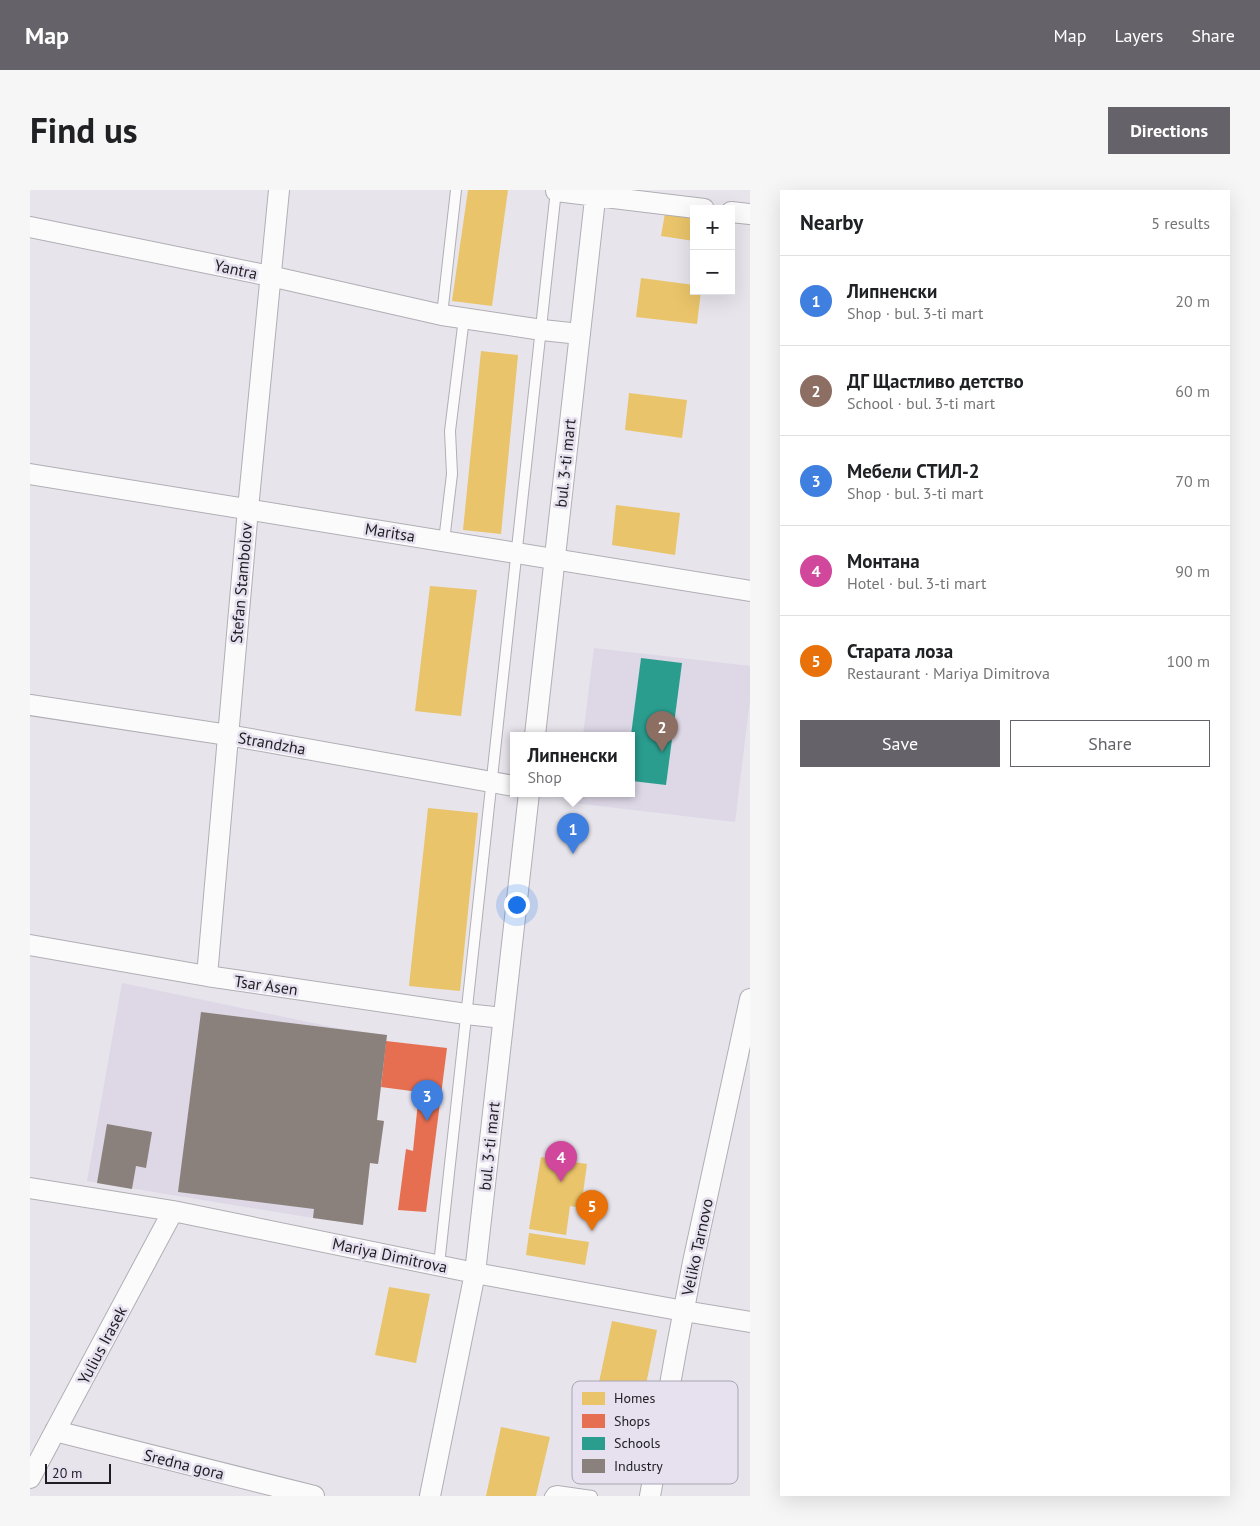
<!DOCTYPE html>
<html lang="en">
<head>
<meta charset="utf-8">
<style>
	body { margin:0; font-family:"PT Sans",sans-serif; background:#f6f6f6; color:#202124 }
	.controls { position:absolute; right:15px; top:15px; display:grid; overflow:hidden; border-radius:0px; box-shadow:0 5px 20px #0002 }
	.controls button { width:45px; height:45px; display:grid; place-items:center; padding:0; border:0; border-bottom:1px solid #e0e0e0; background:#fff; color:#202124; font:25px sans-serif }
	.scale { position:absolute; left:15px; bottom:12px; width:66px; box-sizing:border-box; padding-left:5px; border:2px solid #1f1d22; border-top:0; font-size:14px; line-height:18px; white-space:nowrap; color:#1f1d22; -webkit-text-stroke:4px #e6e0ef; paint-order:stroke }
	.you { position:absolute; left:486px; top:714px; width:18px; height:18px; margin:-12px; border:4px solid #fff; border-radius:50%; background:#1a73e8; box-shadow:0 0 0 8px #1a73e833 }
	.badge { display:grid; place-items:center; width:32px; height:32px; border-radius:50%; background:#656369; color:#fff; font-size:16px; font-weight:700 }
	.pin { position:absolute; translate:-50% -41px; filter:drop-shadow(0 1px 2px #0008) }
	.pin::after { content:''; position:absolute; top:26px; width:18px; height:15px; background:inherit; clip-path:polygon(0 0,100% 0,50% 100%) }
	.popup { position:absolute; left:480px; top:542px; width:125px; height:65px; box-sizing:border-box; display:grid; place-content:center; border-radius:0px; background:#fff; filter:drop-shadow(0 1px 4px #0005); font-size:16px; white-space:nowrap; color:#757577 }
	.popup b { font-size:19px; color:#202124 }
	.popup::after { content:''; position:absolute; left:50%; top:100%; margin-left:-10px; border:10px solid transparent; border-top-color:#fff }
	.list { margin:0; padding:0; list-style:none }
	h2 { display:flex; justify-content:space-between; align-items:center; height:65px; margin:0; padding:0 20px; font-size:21px }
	h2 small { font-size:16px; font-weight:400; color:#757577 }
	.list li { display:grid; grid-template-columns:32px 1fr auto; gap:15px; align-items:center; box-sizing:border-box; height:90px; padding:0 20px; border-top:1px solid #e0e0e0 }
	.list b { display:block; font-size:19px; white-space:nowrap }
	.list p { margin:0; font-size:16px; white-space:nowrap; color:#757577 }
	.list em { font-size:16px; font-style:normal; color:#757577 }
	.actions { display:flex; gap:10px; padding:15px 20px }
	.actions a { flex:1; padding:11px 0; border:1px solid #656369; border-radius:0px; text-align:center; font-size:18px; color:#656369 }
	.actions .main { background:#656369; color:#fff }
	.map { position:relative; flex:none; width:720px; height:1306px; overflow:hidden; border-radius:0px }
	header { display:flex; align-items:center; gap:30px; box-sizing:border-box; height:70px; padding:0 25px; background:#656369; color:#fff }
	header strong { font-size:24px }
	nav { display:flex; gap:28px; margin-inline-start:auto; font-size:18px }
	.intro { display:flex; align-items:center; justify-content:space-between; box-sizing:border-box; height:120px; padding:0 30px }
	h1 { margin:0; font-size:35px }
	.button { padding:12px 22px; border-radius:0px; background:#656369; color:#fff; font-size:18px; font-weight:700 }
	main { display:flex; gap:30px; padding:0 30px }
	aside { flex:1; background:#fff; border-radius:0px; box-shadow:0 5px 20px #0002 }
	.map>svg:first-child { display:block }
	.built { fill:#ddd7e6 }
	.homes { fill:#e9c46a }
	.shops { fill:#e76f51 }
	.schools { fill:#2a9d8f }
	.industry { fill:#8a817c }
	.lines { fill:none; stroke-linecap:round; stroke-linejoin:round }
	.service-casing { stroke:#b1aeb4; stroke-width:12 }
	.minor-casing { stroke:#b1aeb4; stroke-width:22 }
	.service { stroke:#fbfbfc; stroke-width:10 }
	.minor { stroke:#fbfbfc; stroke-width:20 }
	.labels { text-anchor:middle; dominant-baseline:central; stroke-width:5; stroke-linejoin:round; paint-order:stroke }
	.street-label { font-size:16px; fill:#1f1d22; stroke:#e6e0ef }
	.key { fill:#e6e0ef; stroke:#aaa6b2; stroke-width:1 }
	.key-label { font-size:14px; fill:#1f1d22 }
</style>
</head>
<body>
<header>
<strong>Map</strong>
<nav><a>Map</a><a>Layers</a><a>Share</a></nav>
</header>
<div class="intro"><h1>Find us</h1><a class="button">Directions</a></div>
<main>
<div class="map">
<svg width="720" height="1306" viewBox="0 0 720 1306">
	<rect width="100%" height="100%" fill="#e7e4ec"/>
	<path class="built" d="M564 458 720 476V510L705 632 544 613 546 603H602V545H553Z
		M92 793 307 838 357 845 347 930 354 931 348 974 340 973 333 1035 283 1028 57 991Z"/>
	<path class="homes" d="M438 0H478L462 116 422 111Z
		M635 23 664 27V51L631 46Z
		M611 88 664 95V101H671L667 134 606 127Z
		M451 161 488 165 471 344 433 340Z
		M599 203 657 210 652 248 595 240Z
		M586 315 650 323 645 365 582 355Z
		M400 396 447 400 431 526 385 521Z
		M398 618 448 623 430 801 379 796Z
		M511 967 557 974 551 1018 540 1016 536 1045 499 1039Z
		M499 1043 559 1052 555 1075 496 1065Z
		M359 1097 400 1104 386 1173 345 1165Z
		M582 1131 627 1140 601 1269 555 1258Z
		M471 1237 520 1247 506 1306H456Z"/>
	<path class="shops" d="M356 851 417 858 396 1022 368 1020 376 959 383 961 389 902 351 897Z"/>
	<path class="schools" d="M611 468 652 473 636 595 602 591 601 545Z"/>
	<path class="industry" d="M171 822 357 845 347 930 354 931 348 974 340 973 333 1035 283 1028 284 1019 148 1002Z
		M77 934 122 942 116 978 106 976 102 999 67 993Z"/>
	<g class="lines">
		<defs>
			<path id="service" d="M412 125 426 0
				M414 351 422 284 420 241 434 128
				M409 1075 526 0
				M520 1306 523 1302 527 1301 562 1306"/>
			<path id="minor" d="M526 1 674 19
				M701 22 720 24
				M0 37 240 86 412 125 512 140 550 144
				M0 284 720 401
				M0 515 198 545 484 596
				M505 545 566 0
				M0 755 177 786 436 824 473 828
				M177 786 218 319 249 0
				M0 998 143 1021 445 1083 654 1121 720 1132
				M25 1241 284 1306
				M0 1288 143 1021
				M400 1306 445 1083 499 603
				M620 1306 646 1161 663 1072 720 809"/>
		</defs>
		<use href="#service" class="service-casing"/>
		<use href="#minor" class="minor-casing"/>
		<use href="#service" class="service"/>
		<use href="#minor" class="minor"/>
	</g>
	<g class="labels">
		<g class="street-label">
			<text transform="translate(206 79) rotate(12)">Yantra</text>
			<text transform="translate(535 273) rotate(-84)">bul. 3-ti mart</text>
			<text transform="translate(360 342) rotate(9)">Maritsa</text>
			<text transform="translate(211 393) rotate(-85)">Stefan Stambolov</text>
			<text transform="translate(242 553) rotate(10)">Strandzha</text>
			<text transform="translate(236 795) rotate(8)">Tsar Asen</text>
			<text transform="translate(459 956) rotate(-84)">bul. 3-ti mart</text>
			<text transform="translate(667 1057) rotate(-78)">Veliko Tarnovo</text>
			<text transform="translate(360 1065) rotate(12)">Mariya Dimitrova</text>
			<text transform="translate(72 1155) rotate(-62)">Yulius Irasek</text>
			<text transform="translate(154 1274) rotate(14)">Sredna gora</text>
		</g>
	</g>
	<rect x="542" y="1191" width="166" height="103" rx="8" class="key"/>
	<rect x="552" y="1202" width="23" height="13" fill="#e9c46a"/>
	<rect x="552" y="1224" width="23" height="14" fill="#e76f51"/>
	<rect x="552" y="1247" width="23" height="13" fill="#2a9d8f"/>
	<rect x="552" y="1269" width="23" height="14" fill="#8a817c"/>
	<g class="key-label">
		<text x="584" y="1213">Homes</text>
		<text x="584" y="1236">Shops</text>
		<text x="584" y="1258">Schools</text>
		<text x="584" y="1281">Industry</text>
	</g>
</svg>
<div class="controls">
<button>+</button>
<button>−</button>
</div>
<div class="scale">20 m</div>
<div class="you"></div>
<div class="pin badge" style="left:543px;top:664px;background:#3f7fe0">1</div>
<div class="popup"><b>Липненски</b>Shop</div>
<div class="pin badge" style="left:632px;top:562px;background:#8d6e63">2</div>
<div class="pin badge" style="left:397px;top:931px;background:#3f7fe0">3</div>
<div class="pin badge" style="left:531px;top:992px;background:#d1479c">4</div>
<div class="pin badge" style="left:562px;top:1041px;background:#e8710a">5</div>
</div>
<aside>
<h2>Nearby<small>5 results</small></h2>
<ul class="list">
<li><span class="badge" style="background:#3f7fe0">1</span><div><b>Липненски</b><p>Shop · bul. 3-ti mart</p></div><em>20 m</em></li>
<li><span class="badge" style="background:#8d6e63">2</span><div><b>ДГ Щастливо детство</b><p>School · bul. 3-ti mart</p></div><em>60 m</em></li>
<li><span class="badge" style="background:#3f7fe0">3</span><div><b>Мебели СТИЛ-2</b><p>Shop · bul. 3-ti mart</p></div><em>70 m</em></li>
<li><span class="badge" style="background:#d1479c">4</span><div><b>Монтана</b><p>Hotel · bul. 3-ti mart</p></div><em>90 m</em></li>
<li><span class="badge" style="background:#e8710a">5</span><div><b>Старата лоза</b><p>Restaurant · Mariya Dimitrova</p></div><em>100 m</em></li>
</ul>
<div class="actions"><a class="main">Save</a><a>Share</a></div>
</aside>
</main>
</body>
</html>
